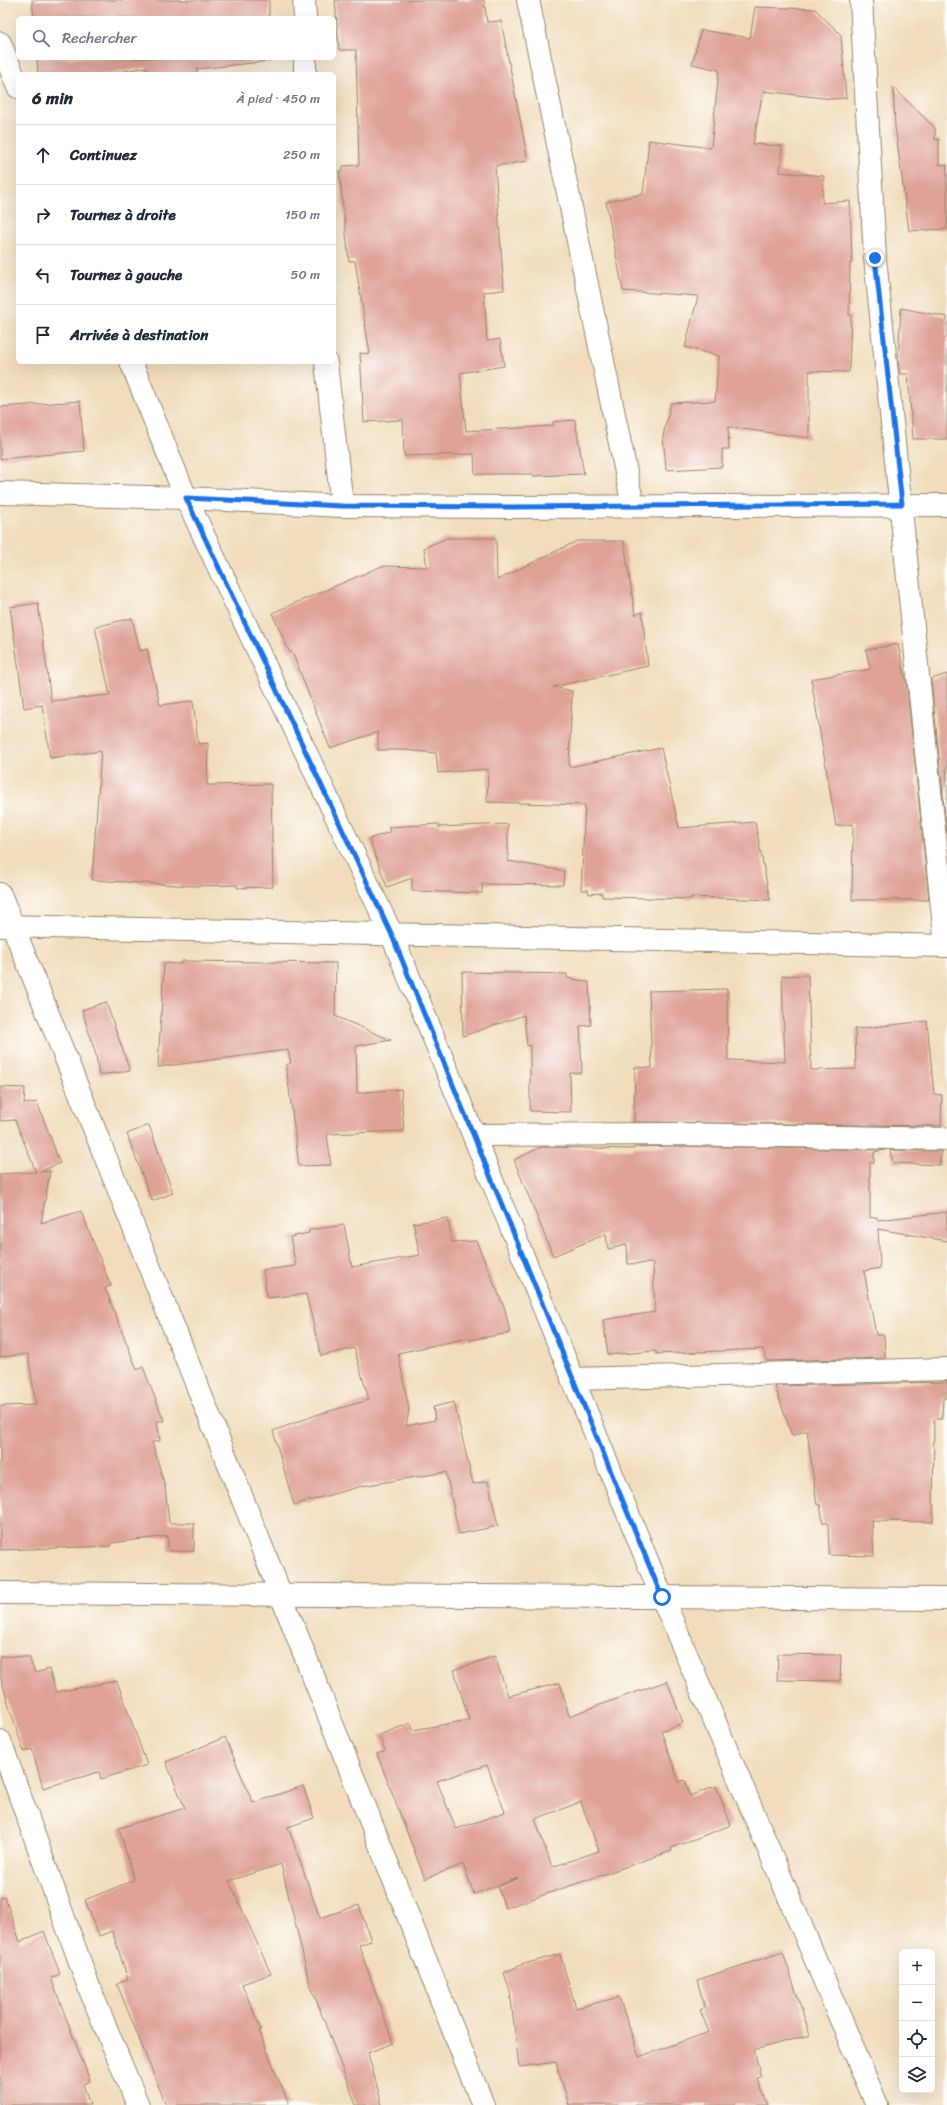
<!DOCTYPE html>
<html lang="fr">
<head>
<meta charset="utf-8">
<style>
	body { margin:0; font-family:Sriracha,sans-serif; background:#f2f2f3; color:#1f2937 }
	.controls { position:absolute; right:12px; bottom:12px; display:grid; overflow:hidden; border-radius:6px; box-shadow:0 4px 16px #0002 }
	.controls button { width:36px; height:36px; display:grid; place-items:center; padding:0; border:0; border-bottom:1px solid #e0e1e3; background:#fff; color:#1f2937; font:20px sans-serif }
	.stop { position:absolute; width:12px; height:12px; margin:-9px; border:3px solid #1a73e8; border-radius:50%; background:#fff }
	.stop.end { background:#1a73e8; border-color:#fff; box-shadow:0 1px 4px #0008 }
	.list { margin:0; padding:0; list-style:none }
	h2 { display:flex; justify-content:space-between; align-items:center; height:52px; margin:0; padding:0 16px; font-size:17px }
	h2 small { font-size:13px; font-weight:400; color:#747a83 }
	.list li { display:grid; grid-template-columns:26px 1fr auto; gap:12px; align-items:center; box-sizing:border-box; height:60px; padding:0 16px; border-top:1px solid #e0e1e3 }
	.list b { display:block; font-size:15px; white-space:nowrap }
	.list em { font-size:13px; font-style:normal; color:#747a83 }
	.icon { flex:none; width:22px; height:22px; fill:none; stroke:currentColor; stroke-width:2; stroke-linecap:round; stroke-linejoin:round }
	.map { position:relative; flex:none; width:947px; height:2105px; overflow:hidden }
	.search { position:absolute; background:#fff; box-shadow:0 4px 16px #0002; left:16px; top:16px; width:320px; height:44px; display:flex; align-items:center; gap:10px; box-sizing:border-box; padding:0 14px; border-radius:6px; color:#747a83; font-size:15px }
	.panel { position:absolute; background:#fff; box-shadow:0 4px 16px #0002; left:16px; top:72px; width:320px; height:292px; border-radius:6px }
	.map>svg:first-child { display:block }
	.building { fill:#dfa297; fill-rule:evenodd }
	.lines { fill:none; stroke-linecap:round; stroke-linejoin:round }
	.street-casing { stroke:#96846d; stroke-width:24 }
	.secondary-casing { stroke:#96846d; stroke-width:24 }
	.street { stroke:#fff; stroke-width:22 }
	.secondary { stroke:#fff; stroke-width:22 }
	.route { stroke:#1a73e8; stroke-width:5 }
</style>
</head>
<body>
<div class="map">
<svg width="947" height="2105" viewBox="0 0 947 2105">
	<rect width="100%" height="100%" fill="#fdfcf7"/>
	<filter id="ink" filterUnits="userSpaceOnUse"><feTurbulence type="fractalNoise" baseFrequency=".025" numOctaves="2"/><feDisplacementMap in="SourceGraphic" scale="8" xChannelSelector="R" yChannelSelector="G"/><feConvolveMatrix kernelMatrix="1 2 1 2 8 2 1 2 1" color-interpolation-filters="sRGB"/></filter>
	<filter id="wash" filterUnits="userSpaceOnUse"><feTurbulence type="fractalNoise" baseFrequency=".012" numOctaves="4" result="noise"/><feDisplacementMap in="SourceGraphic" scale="16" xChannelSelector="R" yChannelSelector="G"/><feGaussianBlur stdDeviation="0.9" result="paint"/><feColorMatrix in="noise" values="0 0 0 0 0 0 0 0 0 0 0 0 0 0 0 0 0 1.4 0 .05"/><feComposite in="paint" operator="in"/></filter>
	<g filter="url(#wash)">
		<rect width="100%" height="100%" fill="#f1ddbc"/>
		<g id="blocks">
			<path class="building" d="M32 0H269V18H34Z
				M335 0H484L487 22 501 21 528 161 495 166 504 290 484 292 487 341 500 339 504 366 460 373 466 431 553 426V422L575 420 584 474 533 476V474H475L474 454 404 456 403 420 364 422 360 353 370 354 355 261H349L339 171H343V166L359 165 356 50H339Z
				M755 7 815 9 841 35 846 98 832 99 763 91 753 144 782 146 780 172 824 176 822 203 850 201 852 263H850L849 315H851L849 372 809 371V438L728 427 729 449H722V467L666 470 663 436 671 403 715 401 719 356 685 347 698 296 623 291 606 202 643 194 649 140 711 148 719 70 692 64 701 30 750 38Z
				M37 58H270V61L197 69V74H146L147 67 108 74H38Z
				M893 87 935 128V140L939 139V164L947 165V229L909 231 895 126Z
				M901 308 947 317V439H913L908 374H900L898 360Z
				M80 401 84 451 0 459V407Z
				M447 538H496L497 580 577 541H624L635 615 642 612 648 666 553 687 572 691 569 767 661 748 679 828 755 822 770 900 691 897V899L602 897V893L589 894 588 890H581L585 805 487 802 488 769 438 773 436 753 404 750H378V732L330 748 292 652 290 653 272 613 382 566 427 567 424 548Z
				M38 603 51 701 110 695 95 627 132 618 140 651 147 649 160 705 193 701 198 744 208 743 207 785 271 784 273 887 237 888V885L193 886 92 880 101 751 50 758 42 705 24 708 10 607Z
				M898 644 907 686 929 900H852L853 824 836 826 811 679 870 669 866 650Z
				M947 674V834L931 679Z
				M439 824V827L508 824V861L564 871 563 885 482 884V893L412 891V878L387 887 369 839 390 832 389 827Z
				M182 961 336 963 335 1016 391 1040 356 1046 357 1093 401 1089 404 1131 327 1134 331 1165 299 1166 286 1065 291 1063 288 1050 158 1067 164 963 182 964Z
				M462 972 567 974V978L589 982 591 1025 580 1026 582 1073H570L571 1112 530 1111V1045L527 1046 524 1015 463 1036Z
				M808 975 811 1070 856 1069 855 1029 927 1021 934 1094 942 1095 941 1126 634 1122 635 1067 652 1068 649 991 727 989 728 1060 785 1062 782 976Z
				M106 1002 130 1071 99 1075 96 1055 82 1010Z
				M0 1087 25 1088 24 1104 37 1102 60 1163 39 1172 50 1171 41 1223 81 1211 111 1286 105 1288 137 1370 143 1367 164 1421H157L160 1441 152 1442 165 1486 169 1523H194V1551H168V1536L111 1543V1546L0 1550V1406L36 1405 28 1354 0 1357V1174L36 1172 15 1120 0 1121Z
				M149 1125 173 1193 152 1201 127 1134Z
				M675 1146 885 1150 874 1152V1163L870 1162V1218L877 1217 878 1220 947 1212V1241L878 1229 880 1268 864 1271 876 1335H884L885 1358 767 1361 763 1349 656 1354V1351L608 1355 603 1320 655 1312 653 1263 628 1264 627 1245 608 1249 606 1234 553 1256 514 1160 541 1147 634 1149V1147Z
				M890 1150 941 1151 940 1165 893 1163Z
				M448 1218 452 1242 476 1241 505 1309 510 1333 469 1340V1338L398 1353 409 1410 406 1426 435 1420 433 1407 454 1402 473 1484 488 1481 498 1526 459 1534 446 1472 362 1486 294 1505 273 1431 319 1414 369 1400 354 1348 321 1356 306 1294 267 1298 263 1270 296 1266 290 1237 309 1233V1230L344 1225 352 1267 420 1255 413 1223Z
				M947 1382V1398H943L942 1419H934L933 1522 872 1521 874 1556 829 1555 828 1523H823L820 1504 817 1505 807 1430 792 1436 775 1386Z
				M778 1654 841 1655 840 1681 777 1680Z
				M0 1656 29 1657 35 1673 49 1669 56 1692 117 1681 147 1765 101 1779 99 1772 43 1788 32 1749 24 1752 10 1710 0 1675Z
				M495 1656 508 1696 560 1683 569 1716 667 1681 683 1723 661 1731 679 1782 685 1780 690 1796 716 1786 731 1825 671 1848 672 1851 505 1908 498 1887 518 1878 474 1894 463 1864 425 1879 377 1754 385 1751 379 1735 411 1723 413 1730 469 1720 454 1670ZM487 1765 505 1812 456 1829 437 1781ZM581 1802 599 1851 552 1867 535 1819Z
				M225 1737 253 1803 303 1786 314 1818 288 1827 320 1918 359 1905 371 1941 359 1945 393 2043 368 2053 382 2105H356L309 1981 281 1864 229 1881 271 1974 242 1984 261 2030 259 2031 289 2105H166L117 1984 128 1979 112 1931 99 1936 85 1900 134 1880 119 1828 185 1808 166 1762Z
				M5 1897 20 1942 44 1931 60 1974 51 1978 90 2081 83 2084 90 2105H0V1898Z
				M783 1952 810 2035 754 2050 761 2077 757 2078 768 2105H569L556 2062 519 2067 510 1991 504 1973 521 1965 560 1954 576 2008 619 1997 639 2057 709 2032 700 2010 705 2008 697 1980Z"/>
		</g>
	</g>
	<g filter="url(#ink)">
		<use href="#blocks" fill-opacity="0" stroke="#96846d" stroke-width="1"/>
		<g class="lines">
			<defs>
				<path id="street" d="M304 0 305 18
					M528 0 633 506
					M861 0 875 258 946 946
					M0 43 18 87
					M305 58V74
					M131 362 186 498 391 933 662 1597 877 2105
					M326 362 342 506
					M0 493 186 498 342 506 517 507 947 505
					M0 894 281 1595 483 2105
					M0 926 947 946
					M474 1135 675 1134 947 1139
					M572 1379 947 1369
					M0 1741 90 1990 138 2105"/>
				<path id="secondary" d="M0 1593 947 1599"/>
			</defs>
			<use href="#street" class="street-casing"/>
			<use href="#secondary" class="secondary-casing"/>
			<use href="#street" class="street"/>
			<use href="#secondary" class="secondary"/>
		</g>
	</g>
	<g class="lines" filter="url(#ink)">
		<path class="route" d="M662 1597 391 933 186 498 342 506 517 507 902 504 875 258"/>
	</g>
</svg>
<div class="controls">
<button>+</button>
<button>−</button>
<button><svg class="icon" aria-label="locate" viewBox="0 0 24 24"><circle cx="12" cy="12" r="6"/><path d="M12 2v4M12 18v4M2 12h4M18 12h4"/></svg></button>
<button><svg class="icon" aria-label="layers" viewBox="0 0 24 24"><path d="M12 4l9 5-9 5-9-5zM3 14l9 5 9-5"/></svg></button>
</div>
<div class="stop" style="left:662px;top:1597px"></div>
<div class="stop end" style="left:875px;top:258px"></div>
<div class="search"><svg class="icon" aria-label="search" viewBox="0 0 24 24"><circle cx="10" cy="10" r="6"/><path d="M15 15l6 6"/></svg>Rechercher</div>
<section class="panel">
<h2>6 min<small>À pied · 450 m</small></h2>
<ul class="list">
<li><svg class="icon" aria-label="ahead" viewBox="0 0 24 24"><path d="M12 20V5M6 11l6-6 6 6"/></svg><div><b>Continuez</b></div><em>250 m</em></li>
<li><svg class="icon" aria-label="right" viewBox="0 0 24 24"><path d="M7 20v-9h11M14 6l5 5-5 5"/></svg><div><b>Tournez à droite</b></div><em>150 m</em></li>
<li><svg class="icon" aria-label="left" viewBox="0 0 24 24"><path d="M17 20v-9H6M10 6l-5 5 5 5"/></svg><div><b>Tournez à gauche</b></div><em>50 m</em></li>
<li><svg class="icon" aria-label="arrive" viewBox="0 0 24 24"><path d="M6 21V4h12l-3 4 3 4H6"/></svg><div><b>Arrivée à destination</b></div></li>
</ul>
</section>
</div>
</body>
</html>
